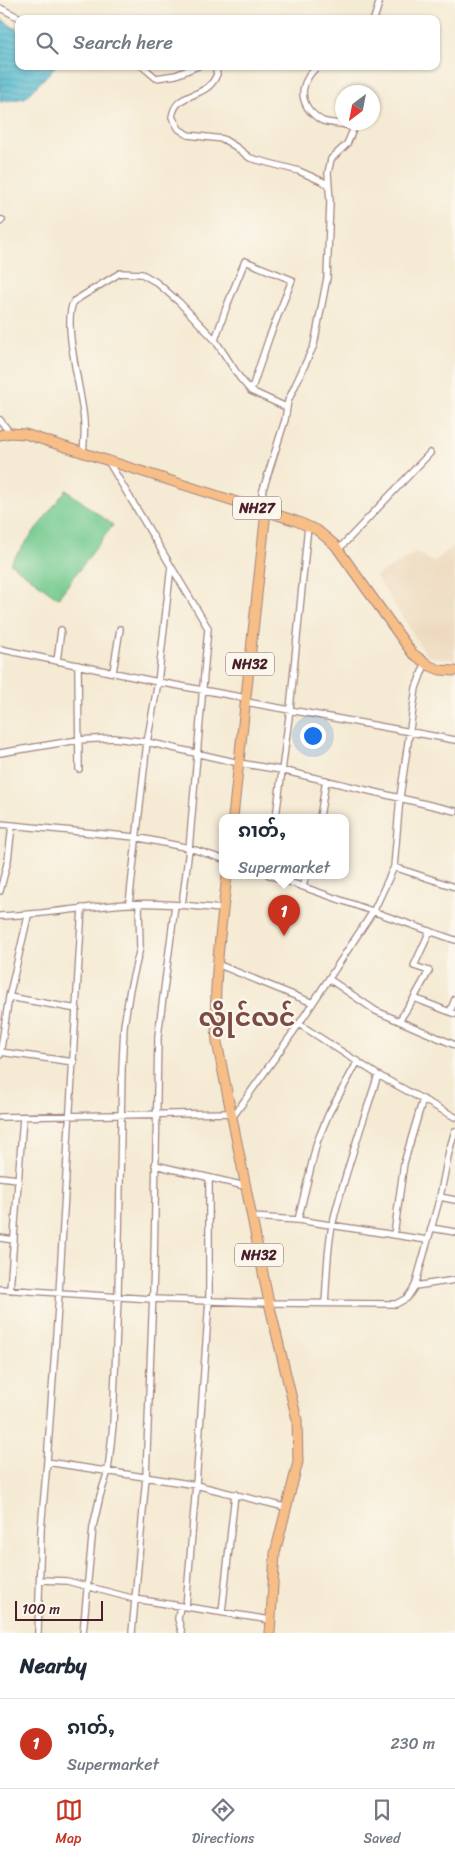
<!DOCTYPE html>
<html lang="en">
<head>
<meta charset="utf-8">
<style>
	body { margin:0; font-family:Sriracha,"Noto Sans Myanmar",sans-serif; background:#f6f6f7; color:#1f2937 }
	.compass { position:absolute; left:335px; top:85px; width:45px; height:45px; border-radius:50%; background:#fff; box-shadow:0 1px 4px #0004; rotate:212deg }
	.scale { position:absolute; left:15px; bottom:12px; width:88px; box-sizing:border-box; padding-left:5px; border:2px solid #4a1f2b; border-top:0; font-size:14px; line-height:18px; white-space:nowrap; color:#4a1f2b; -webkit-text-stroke:4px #fbf7ec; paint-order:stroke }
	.you { position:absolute; left:312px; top:735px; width:18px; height:18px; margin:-12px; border:4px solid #fff; border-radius:50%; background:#1a73e8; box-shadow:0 0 0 8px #1a73e833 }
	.badge { display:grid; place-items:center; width:32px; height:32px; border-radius:50%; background:#c8321e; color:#fff; font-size:16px; font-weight:700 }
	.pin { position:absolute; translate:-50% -41px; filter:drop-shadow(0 1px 2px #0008) }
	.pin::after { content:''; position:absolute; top:26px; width:18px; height:15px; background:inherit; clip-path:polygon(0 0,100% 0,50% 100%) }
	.popup { position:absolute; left:219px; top:814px; width:130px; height:65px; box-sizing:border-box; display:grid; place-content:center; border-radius:10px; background:#fff; filter:drop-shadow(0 1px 4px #0005); font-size:16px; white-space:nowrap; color:#747a83 }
	.popup b { font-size:19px; color:#1f2937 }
	.popup::after { content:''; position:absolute; left:50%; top:100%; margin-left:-10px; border:10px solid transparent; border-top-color:#fff }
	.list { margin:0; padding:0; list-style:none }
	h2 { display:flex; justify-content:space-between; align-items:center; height:65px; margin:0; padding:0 20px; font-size:21px }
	h2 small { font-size:16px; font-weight:400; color:#747a83 }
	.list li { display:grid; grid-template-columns:32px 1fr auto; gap:15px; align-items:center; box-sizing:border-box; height:90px; padding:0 20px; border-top:1px solid #e0e1e3 }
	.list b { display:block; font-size:19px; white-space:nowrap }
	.list p { margin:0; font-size:16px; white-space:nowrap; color:#747a83 }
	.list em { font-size:16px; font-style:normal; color:#747a83 }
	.icon { flex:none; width:28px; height:28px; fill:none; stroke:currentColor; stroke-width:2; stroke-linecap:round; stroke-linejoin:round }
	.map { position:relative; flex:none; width:455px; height:1633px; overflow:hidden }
	.search { position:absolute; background:#fff; box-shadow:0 1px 4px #0004; left:15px; right:15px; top:15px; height:55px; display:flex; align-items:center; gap:12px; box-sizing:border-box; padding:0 18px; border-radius:10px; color:#747a83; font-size:19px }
	.sheet { height:155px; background:#fff }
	nav { display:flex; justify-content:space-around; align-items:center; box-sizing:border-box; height:70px; border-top:1px solid #e0e1e3; background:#fff; font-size:14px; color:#747a83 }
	nav a { display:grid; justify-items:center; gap:2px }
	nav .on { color:#c8321e }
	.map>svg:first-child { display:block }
	.built { fill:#ecd7ba }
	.garden { fill:#73ca8f; stroke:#5e745d }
	.water { fill:url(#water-rules); stroke:#4d6c7c }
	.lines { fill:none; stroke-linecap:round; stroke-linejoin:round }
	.minor-casing { stroke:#a0847f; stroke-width:8 }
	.highway-casing { stroke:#a0847f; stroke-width:11 }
	.minor { stroke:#fff; stroke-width:5.5 }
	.highway { stroke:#f7be87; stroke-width:9 }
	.labels { text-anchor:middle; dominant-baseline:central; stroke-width:4.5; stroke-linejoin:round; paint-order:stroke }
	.shield { fill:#fbf7ec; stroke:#7f6065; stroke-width:1 }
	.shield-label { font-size:14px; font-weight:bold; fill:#4a1f2b }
	.town-label { font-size:25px; font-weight:bold; fill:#7d4b46; stroke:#fbf7ec }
</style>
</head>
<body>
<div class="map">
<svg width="455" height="1633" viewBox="0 0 455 1633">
	<defs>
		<pattern id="water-rules" width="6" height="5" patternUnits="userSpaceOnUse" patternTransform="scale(1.25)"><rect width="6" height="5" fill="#50b8ce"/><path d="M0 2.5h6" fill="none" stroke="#4495a7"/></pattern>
	</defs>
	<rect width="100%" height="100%" fill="#fbf7ec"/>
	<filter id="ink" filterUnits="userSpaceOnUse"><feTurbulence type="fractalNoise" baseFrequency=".02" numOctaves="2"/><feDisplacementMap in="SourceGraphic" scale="10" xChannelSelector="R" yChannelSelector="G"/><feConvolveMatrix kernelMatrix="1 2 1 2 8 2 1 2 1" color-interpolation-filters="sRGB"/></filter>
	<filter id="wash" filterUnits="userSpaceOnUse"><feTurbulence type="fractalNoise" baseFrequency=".0096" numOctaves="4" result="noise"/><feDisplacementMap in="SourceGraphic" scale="20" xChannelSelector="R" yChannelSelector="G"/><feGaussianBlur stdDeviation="1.12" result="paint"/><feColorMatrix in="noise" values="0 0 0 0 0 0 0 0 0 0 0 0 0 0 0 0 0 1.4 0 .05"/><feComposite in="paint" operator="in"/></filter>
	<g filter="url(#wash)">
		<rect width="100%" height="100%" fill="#f5ead3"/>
		<path class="built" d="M455 545V660L431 657 426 654 376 576 417 552 433 562Z"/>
		<path class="garden" d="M66 490 113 525 58 598 10 563Z"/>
		<path class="water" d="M0 18 19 31V66H56L25 98 0 102Z"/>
	</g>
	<g filter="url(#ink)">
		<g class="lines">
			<defs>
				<path id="minor" d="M0 8 22 19
					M374 19 380 0
					M142 66 156 78 176 75 198 66
					M215 66 217 74C207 101 176 89 172 117L179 129 188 135 223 139 236 147 250 158 299 171 328 184
					M0 222 2 220
					M215 340 226 308 245 261 292 280 269 338 251 391
					M0 420 10 433
					M83 453C84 442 85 432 84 422 83 393 61 323 74 301L120 273 142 274 156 282 179 302 215 340 240 378 251 391 286 407
					M108 461 208 628 189 849 182 905
					M266 511 262 493 285 420 288 401 314 345 327 278 330 202 328 173 331 159 347 144 353 130 350 126C341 123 331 124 323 121 318 119 314 115 310 111 297 95 304 78 318 66
					M339 549 430 453
					M0 649 158 682 246 698
					M57 661 61 630
					M78 665 79 769
					M113 672 120 629
					M246 702 455 740
					M0 753 78 740 113 738 147 742 239 763 281 770 455 811
					M276 817 290 709 308 526
					M320 817 326 780
					M0 824 135 837 189 848 223 859
					M394 867 455 887
					M269 875 455 940
					M303 886 306 875
					M0 891 8 860 12 825
					M129 904 147 742 158 682 171 566
					M82 908 59 1293 47 1462 196 1485 285 1507
					M0 916C42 915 84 907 127 904 159 902 191 906 223 909
					M217 964 313 1003
					M329 979 376 1011 455 1045
					M9 997 77 1009
					M414 998 429 971 414 966 430 931
					M450 1012 455 999
					M399 1021 414 998 455 1014
					M299 1024 378 1075 455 1117
					M0 1052 74 1062
					M0 1055 9 997 28 916
					M0 1117 231 1113
					M232 1118 299 1024 374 910 394 867 400 797 416 688 425 664
					M155 1165 245 1186
					M0 1177 18 1179
					M440 1197 455 1200
					M252 1217 298 1220 427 1240
					M298 1220 317 1142 329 1113 358 1061
					M431 1228 455 1232
					M394 1235 404 1163 423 1099
					M0 1238 14 1240
					M415 1286 455 1280
					M0 1289 151 1299 269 1303 396 1304 407 1298 415 1286 440 1197 449 1151 455 1131
					M10 1290 23 1117
					M325 1303C327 1277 327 1251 332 1226 344 1175 362 1125 378 1075
					M40 1580 67 1581 135 1599 271 1620
					M180 1606 178 1619 182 1633
					M186 1607 196 1485 209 1301V1178
					M222 1612 235 1494
					M38 1633 41 1529 47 1462
					M83 1633 93 1527 100 1496 108 1471 113 1425 118 1297 122 1069 124 1026 130 989 140 948 139 904
					M132 1633 146 1477 154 1265 158 1036 175 905"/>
				<path id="highway" d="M0 435 10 433 25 434 296 521 317 530 335 545 412 653 430 666 440 670 455 671
					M233 817 266 511
					M227 875C221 931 212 986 217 1042L269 1303 297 1420 298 1462 275 1553 270 1633"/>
			</defs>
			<use href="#minor" class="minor-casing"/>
			<use href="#highway" class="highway-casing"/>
			<use href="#minor" class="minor"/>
			<use href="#highway" class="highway"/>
		</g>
	</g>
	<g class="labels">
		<g class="shield">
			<rect x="233" y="496.5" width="48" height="23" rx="4"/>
			<rect x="226" y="652.5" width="48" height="23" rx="4"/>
			<rect x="235" y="1243.5" width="48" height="23" rx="4"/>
		</g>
		<g class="shield-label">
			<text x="257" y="508">NH27</text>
			<text x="250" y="664">NH32</text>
			<text x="259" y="1255">NH32</text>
		</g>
		<g class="town-label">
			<text x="247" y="1017">လွိုင်လင်</text>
		</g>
	</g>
</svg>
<svg class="compass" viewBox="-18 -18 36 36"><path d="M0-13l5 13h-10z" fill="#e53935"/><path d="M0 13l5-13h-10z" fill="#747a83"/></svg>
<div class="scale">100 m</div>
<div class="you"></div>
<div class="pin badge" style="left:284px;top:936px">1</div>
<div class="popup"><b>ၵၢတ်ႇ</b>Supermarket</div>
<div class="search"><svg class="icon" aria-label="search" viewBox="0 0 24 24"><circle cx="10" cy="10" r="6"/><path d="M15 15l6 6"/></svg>Search here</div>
</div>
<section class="sheet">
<h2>Nearby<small></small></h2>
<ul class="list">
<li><span class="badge">1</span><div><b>ၵၢတ်ႇ</b><p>Supermarket</p></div><em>230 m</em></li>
</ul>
</section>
<nav>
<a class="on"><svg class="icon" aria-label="map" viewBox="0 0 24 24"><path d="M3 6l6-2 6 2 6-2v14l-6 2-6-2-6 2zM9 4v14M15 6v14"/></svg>Map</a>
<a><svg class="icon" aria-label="directions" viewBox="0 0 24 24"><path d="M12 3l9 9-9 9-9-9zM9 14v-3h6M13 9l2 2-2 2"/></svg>Directions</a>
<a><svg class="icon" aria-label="saved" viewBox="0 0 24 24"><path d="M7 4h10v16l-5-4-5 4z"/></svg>Saved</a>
</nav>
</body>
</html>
